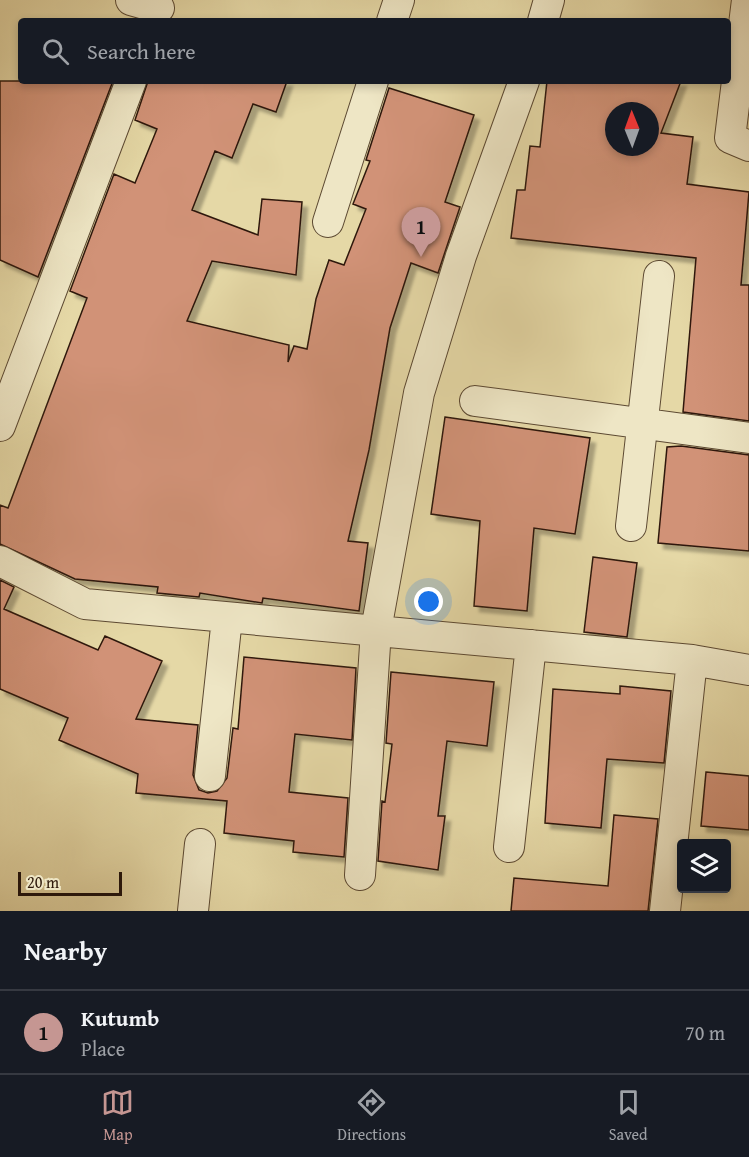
<!DOCTYPE html>
<html lang="en">
<head>
<meta charset="utf-8">
<style>
	body { margin:0; font-family:"Gentium Book Plus",serif; background:#242831; color:#f1f3f6 }
	.controls { position:absolute; right:18px; bottom:18px; display:grid; overflow:hidden; border-radius:6px; box-shadow:0 3px 9px #0003 }
	.controls button { width:54px; height:54px; display:grid; place-items:center; padding:0; border:0; border-bottom:2px solid #363941; background:#171b24; color:#f1f3f6; font:30px sans-serif }
	.compass { position:absolute; left:605px; top:102px; width:54px; height:54px; border-radius:50%; background:#171b24; box-shadow:0 3px 9px #0003; rotate:359deg }
	.scale { position:absolute; left:18px; bottom:15px; width:104px; box-sizing:border-box; padding-left:6px; border:3px solid #2e190b; border-top:0; font-size:16px; line-height:21px; white-space:nowrap; color:#2e190b; -webkit-text-stroke:4px #eee6c5; paint-order:stroke }
	.you { position:absolute; left:429px; top:602px; width:21px; height:21px; margin:-15px; border:4px solid #fff; border-radius:50%; background:#1a73e8; box-shadow:0 0 0 9px #1a73e833 }
	.badge { display:grid; place-items:center; width:39px; height:39px; border-radius:50%; background:#c59692; color:#111; font-size:20px; font-weight:700 }
	.pin { position:absolute; translate:-50% -50px; filter:drop-shadow(0 2px 3px #0008) }
	.pin::after { content:''; position:absolute; top:32px; width:21px; height:18px; background:inherit; clip-path:polygon(0 0,100% 0,50% 100%) }
	.list { margin:0; padding:0; list-style:none }
	h2 { display:flex; justify-content:space-between; align-items:center; height:78px; margin:0; padding:0 24px; font-size:26px }
	h2 small { font-size:20px; font-weight:400; color:#9ea1a6 }
	.list li { display:grid; grid-template-columns:39px 1fr auto; gap:18px; align-items:center; box-sizing:border-box; height:84px; padding:0 24px; border-top:2px solid #363941 }
	.list b { display:block; font-size:22px; white-space:nowrap }
	.list p { margin:0; font-size:20px; white-space:nowrap; color:#9ea1a6 }
	.list em { font-size:20px; font-style:normal; color:#9ea1a6 }
	.icon { flex:none; width:33px; height:33px; fill:none; stroke:currentColor; stroke-width:2; stroke-linecap:round; stroke-linejoin:round }
	.map { position:relative; flex:none; width:749px; height:911px; overflow:hidden }
	.search { position:absolute; background:#171b24; box-shadow:0 3px 9px #0003; left:18px; right:18px; top:18px; height:66px; display:flex; align-items:center; gap:15px; box-sizing:border-box; padding:0 21px; border-radius:6px; color:#9ea1a6; font-size:22px }
	.sheet { height:162px; background:#171b24 }
	nav { display:flex; justify-content:space-around; align-items:center; box-sizing:border-box; height:84px; border-top:2px solid #363941; background:#171b24; font-size:16px; color:#9ea1a6 }
	nav a { display:grid; justify-items:center; gap:3px }
	nav .on { color:#c59692 }
	.map>svg:first-child { display:block }
	.building { fill:#d19277; stroke:#2e190b; stroke-width:1.5; fill-rule:evenodd; filter:url(#shadow) }
	.lines { fill:none; stroke-linecap:round; stroke-linejoin:round }
	.street-casing { stroke:#5c4932; stroke-width:32 }
	.street { stroke:#eee6c5; stroke-width:30 }
</style>
</head>
<body>
<div class="map">
<svg width="749" height="911" viewBox="0 0 749 911">
	<defs>
		<filter id="shadow"><feDropShadow dx="5.5" dy="5.5" stdDeviation="1.5" flood-color="#0004"/></filter>
	</defs>
	<rect width="100%" height="100%" fill="#e5d8a6"/>
	<filter id="stains"><feTurbulence type="fractalNoise" baseFrequency=".00333" numOctaves="4"/><feColorMatrix values="0 0 0 0 .2 0 0 0 0 .09 0 0 0 0 .02 0 0 0 .5 -.17"/></filter>
	<radialGradient id="worn" r=".72"><stop offset=".6" stop-color="#630" stop-opacity="0"/><stop offset="1" stop-color="#630" stop-opacity=".3"/></radialGradient>
	<path class="building" d="M0 81H113L38 277 0 260Z
		M148 81H287L276 112 253 104 232 158 215 151 192 210 258 235 262 199 302 202 296 275 212 261 187 321 289 345 288 362 294 346 307 349 316 299 329 260 344 265 366 209 353 204 370 161 366 160 389 88 474 115 445 202 460 207 438 273 411 263 390 328 369 450 348 541 368 543 359 611 263 598 262 603 200 593 199 597 157 593 158 587 75 579 0 544V505L8 508 87 298 70 291 114 174 135 183 157 129 135 120Z
		M547 81H681L661 133 693 137 687 184 749 192 741 285H749V421L683 412 696 258 511 238 517 190H525L530 146 540 147ZM614 111H650V147H614Z
		M445 417 590 438 575 534 534 528 527 611 474 606 480 521 431 514Z
		M681 446 749 455V551L658 543 667 447Z
		M593 557 637 563 627 637 584 632Z
		M0 580 14 587 4 609 98 650 105 636 162 661 136 719 198 725 193 775 199 790 208 793 217 791 227 778 233 728 238 729 244 657 356 668 352 740 295 734 289 792 348 798 344 857 293 852 294 841 224 833 227 801 136 793 138 774 59 740 68 718 0 689Z
		M391 672 494 682 487 746 447 741 438 816H445L438 870 378 861 382 801 385 802 392 744 386 743Z
		M620 686 671 691 664 763 607 759 601 828 545 823 553 689 620 694Z
		M706 772 749 776V830L701 826Z
		M614 815 658 819 648 911H511L514 878 608 886Z"/>
	<g class="lines">
		<defs>
			<path id="street" d="M131 0 159 8
				M747 0 730 138 749 146
				M392 21 399 0
				M543 21 549 0
				M328 222 373 81
				M475 401 749 438
				M0 426 131 81
				M631 526 659 276
				M0 561 85 604 692 660 749 670
				M210 776 227 618
				M509 847 531 645
				M360 875 376 630 419 393 461 256 524 81
				M193 911 200 844
				M665 911 692 660"/>
		</defs>
		<use href="#street" class="street-casing"/>
		<use href="#street" class="street"/>
	</g>
	<rect width="100%" height="100%" filter="url(#stains)"/>
	<rect width="100%" height="100%" fill="url(#worn)"/>
</svg>
<div class="controls">
<button><svg class="icon" aria-label="layers" viewBox="0 0 24 24"><path d="M12 4l9 5-9 5-9-5zM3 14l9 5 9-5"/></svg></button>
</div>
<svg class="compass" viewBox="-18 -18 36 36"><path d="M0-13l5 13h-10z" fill="#e53935"/><path d="M0 13l5-13h-10z" fill="#9ea1a6"/></svg>
<div class="scale">20 m</div>
<div class="you"></div>
<div class="pin badge" style="left:421px;top:257px">1</div>
<div class="search"><svg class="icon" aria-label="search" viewBox="0 0 24 24"><circle cx="10" cy="10" r="6"/><path d="M15 15l6 6"/></svg>Search here</div>
</div>
<section class="sheet">
<h2>Nearby<small></small></h2>
<ul class="list">
<li><span class="badge">1</span><div><b>Kutumb</b><p>Place</p></div><em>70 m</em></li>
</ul>
</section>
<nav>
<a class="on"><svg class="icon" aria-label="map" viewBox="0 0 24 24"><path d="M3 6l6-2 6 2 6-2v14l-6 2-6-2-6 2zM9 4v14M15 6v14"/></svg>Map</a>
<a><svg class="icon" aria-label="directions" viewBox="0 0 24 24"><path d="M12 3l9 9-9 9-9-9zM9 14v-3h6M13 9l2 2-2 2"/></svg>Directions</a>
<a><svg class="icon" aria-label="saved" viewBox="0 0 24 24"><path d="M7 4h10v16l-5-4-5 4z"/></svg>Saved</a>
</nav>
</body>
</html>
